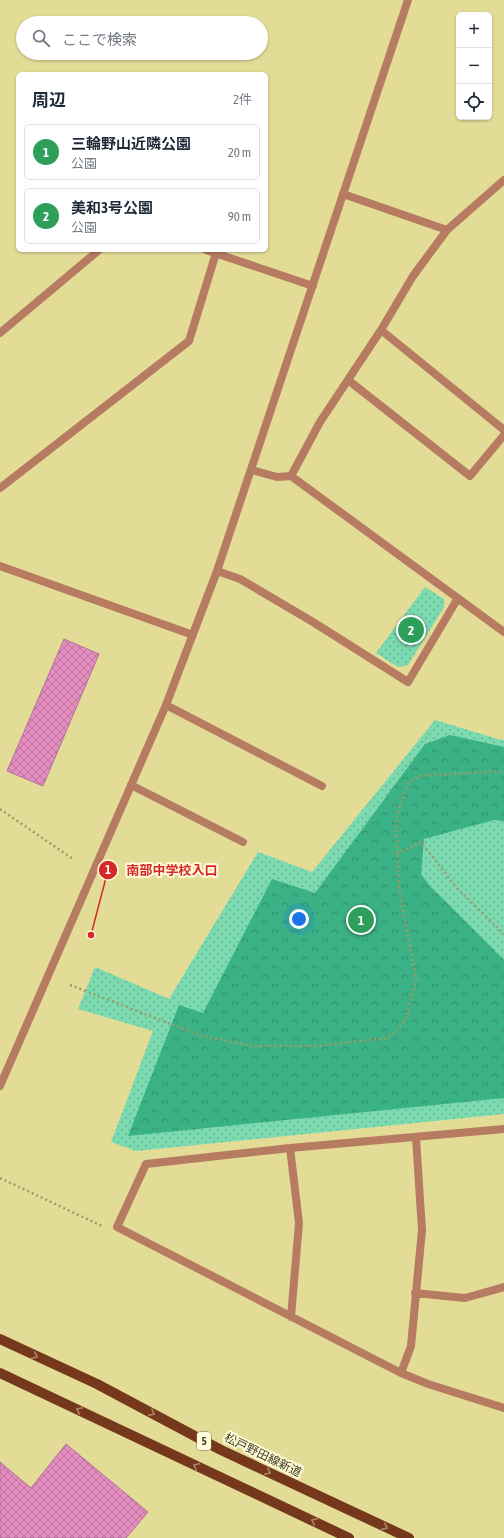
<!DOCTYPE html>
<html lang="ja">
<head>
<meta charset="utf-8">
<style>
	body { margin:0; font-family:"Asap Condensed","Noto Sans JP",sans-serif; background:#f6f6f7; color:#1f2937 }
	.controls { position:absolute; right:12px; top:12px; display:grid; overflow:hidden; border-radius:6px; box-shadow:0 1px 3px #0004 }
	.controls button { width:36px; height:36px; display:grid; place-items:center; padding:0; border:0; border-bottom:1px solid #e0e1e3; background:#fff; color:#1f2937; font:20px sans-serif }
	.you { position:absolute; left:299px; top:919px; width:14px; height:14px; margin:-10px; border:3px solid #fff; border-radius:50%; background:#1a73e8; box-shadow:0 0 0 6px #1a73e833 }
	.badge { display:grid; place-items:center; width:26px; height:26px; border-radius:50%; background:#1a73e8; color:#fff; font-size:13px; font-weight:700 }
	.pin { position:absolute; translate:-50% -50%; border:2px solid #fff; box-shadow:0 1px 4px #0006 }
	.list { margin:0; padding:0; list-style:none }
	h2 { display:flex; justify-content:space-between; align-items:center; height:52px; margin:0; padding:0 16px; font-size:17px }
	h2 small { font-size:13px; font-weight:400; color:#747a83 }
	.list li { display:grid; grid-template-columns:26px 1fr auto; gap:12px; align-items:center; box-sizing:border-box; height:56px; margin:0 8px 8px; padding:0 8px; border:1px solid #e0e1e3; border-radius:6px }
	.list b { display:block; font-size:15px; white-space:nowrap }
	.list p { margin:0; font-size:13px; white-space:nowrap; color:#747a83 }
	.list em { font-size:13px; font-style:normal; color:#747a83 }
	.icon { flex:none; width:22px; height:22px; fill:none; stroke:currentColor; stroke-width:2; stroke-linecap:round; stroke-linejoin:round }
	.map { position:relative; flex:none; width:504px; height:1538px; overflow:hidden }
	.search { position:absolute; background:#fff; box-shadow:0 1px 3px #0004; left:16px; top:16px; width:252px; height:44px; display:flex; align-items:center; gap:10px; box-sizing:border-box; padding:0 14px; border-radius:22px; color:#747a83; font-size:15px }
	.panel { position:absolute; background:#fff; box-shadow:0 1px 3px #0004; left:16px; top:72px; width:252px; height:180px; border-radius:6px }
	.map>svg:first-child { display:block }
	.grass { fill:url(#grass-dots) }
	.forest { fill:url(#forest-crowns) }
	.building { fill:url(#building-cross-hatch); stroke:#af7397 }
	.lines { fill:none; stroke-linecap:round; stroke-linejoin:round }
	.path { stroke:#9f9b67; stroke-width:2.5; stroke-dasharray:2 3; stroke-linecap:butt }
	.minor { stroke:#b67b61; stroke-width:8 }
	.tertiary { stroke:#b67b61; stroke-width:8 }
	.primary { stroke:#75381c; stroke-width:10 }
	.oneway { stroke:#ac8668 }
	.labels { text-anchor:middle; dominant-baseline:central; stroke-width:4; stroke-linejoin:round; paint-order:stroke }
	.shield { fill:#fffcda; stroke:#7a7759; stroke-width:1 }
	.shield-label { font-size:11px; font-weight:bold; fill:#413e22 }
	.street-label { font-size:12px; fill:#413e22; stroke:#fffcda }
	.leader { fill:none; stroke:#d62828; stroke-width:1.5 }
	.callout-dot { fill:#d62828; stroke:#fffcda; stroke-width:1.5 }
	.mark-label { font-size:12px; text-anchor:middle; font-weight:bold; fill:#fff }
	.callout-label { font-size:13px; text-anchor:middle; font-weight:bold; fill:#d62828; stroke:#fffcda; stroke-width:4; stroke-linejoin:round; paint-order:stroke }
</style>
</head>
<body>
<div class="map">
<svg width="504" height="1538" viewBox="0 0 504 1538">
	<defs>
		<pattern id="grass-dots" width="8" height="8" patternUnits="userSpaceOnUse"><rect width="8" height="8" fill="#7cdab1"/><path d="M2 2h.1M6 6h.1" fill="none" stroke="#67b290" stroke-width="1.8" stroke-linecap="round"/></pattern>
		<pattern id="forest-crowns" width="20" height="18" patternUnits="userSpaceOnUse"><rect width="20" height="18" fill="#3bb285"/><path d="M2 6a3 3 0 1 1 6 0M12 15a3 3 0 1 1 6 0" fill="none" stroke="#33926c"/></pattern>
		<pattern id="building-cross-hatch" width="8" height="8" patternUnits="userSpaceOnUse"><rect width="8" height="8" fill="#e58cc1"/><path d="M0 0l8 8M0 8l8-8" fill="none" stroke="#bb749c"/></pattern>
	</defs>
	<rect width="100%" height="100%" fill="#e2dc97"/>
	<path class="grass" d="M425 587 444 599V607L408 665 398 667 376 653Z
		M435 720 498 739 504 740V1114L136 1151 111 1142 153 1031 78 1009 95 967 169 999 258 852 312 872Z"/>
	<path class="forest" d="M450 735 504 747V821L494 820 424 839 421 874 430 886 504 960V1098L128 1136 179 1005 203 1013 272 879 315 893 425 744Z"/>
	<path class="building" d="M64 639 99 654 43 786 7 771Z
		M66 1444 148 1512 126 1538H0V1462L31 1488Z"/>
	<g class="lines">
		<path class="path" d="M0 809 73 859
			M397 854 421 842 457 888 504 934
			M70 985 202 1036 253 1046H317L388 1038 406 1020 416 979 399 888 396 818 408 783 419 776 504 771
			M0 1178 102 1226"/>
		<path class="minor" d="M343 194 447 230
			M206 250 313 286
			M381 330 504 430
			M0 333 99 250
			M348 380 470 476 504 435
			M252 470 277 477 291 476 320 422 381 330 413 276 447 230 504 180
			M291 476 504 632
			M0 488 189 341 216 253
			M0 566 193 635
			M217 571 240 579 313 622 408 682 458 598
			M166 705 322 786
			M131 785 243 842
			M504 1129 290 1148 146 1164 117 1227 401 1373 428 1384 504 1408
			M290 1148 299 1223 291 1317
			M415 1293 465 1298 504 1287
			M401 1373 411 1346 422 1230 416 1138"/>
		<path class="tertiary" d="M0 1086 166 705 217 571 408 0"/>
		<path class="primary" d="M0 1339 97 1384 221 1450 409 1538
			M0 1373 349 1538"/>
	</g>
	<defs><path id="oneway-chevron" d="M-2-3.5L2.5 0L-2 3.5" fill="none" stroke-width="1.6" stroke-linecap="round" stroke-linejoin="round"/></defs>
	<g class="oneway">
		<use href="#oneway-chevron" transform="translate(35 1356) rotate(25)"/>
		<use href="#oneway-chevron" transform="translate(79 1410) rotate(-155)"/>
		<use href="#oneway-chevron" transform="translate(152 1413) rotate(28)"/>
		<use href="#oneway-chevron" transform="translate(196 1466) rotate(-155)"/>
		<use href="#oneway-chevron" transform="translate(268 1472) rotate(25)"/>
		<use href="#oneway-chevron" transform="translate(314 1521) rotate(-155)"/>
		<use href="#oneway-chevron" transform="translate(385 1527) rotate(24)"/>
	</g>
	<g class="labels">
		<rect class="shield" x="197" y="1432" width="14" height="18" rx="3"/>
		<g class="shield-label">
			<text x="204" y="1441">5</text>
		</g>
		<g class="street-label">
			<text transform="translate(263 1455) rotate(26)">松戸野田線新道</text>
		</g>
	</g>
	<path class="leader" d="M91 935L108 870"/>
	<g class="callout-dot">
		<circle cx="91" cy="935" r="4"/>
		<circle cx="108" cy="870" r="10"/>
	</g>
	<g class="mark-label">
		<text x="108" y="874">1</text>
	</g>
	<g class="callout-label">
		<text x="172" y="875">南部中学校入口</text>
	</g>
</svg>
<div class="controls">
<button>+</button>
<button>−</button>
<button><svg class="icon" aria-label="locate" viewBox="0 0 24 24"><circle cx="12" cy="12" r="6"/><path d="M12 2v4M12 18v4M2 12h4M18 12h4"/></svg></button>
</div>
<div class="you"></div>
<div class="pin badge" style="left:361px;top:920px;background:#2e9e5b">1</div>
<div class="pin badge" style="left:411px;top:630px;background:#2e9e5b">2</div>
<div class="search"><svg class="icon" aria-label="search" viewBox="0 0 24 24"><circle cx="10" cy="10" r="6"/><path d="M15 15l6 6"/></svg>ここで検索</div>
<section class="panel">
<h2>周辺<small>2件</small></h2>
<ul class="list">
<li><span class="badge" style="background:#2e9e5b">1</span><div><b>三輪野山近隣公園</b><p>公園</p></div><em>20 m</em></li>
<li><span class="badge" style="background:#2e9e5b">2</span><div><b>美和3号公園</b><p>公園</p></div><em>90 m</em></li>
</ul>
</section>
</div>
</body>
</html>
